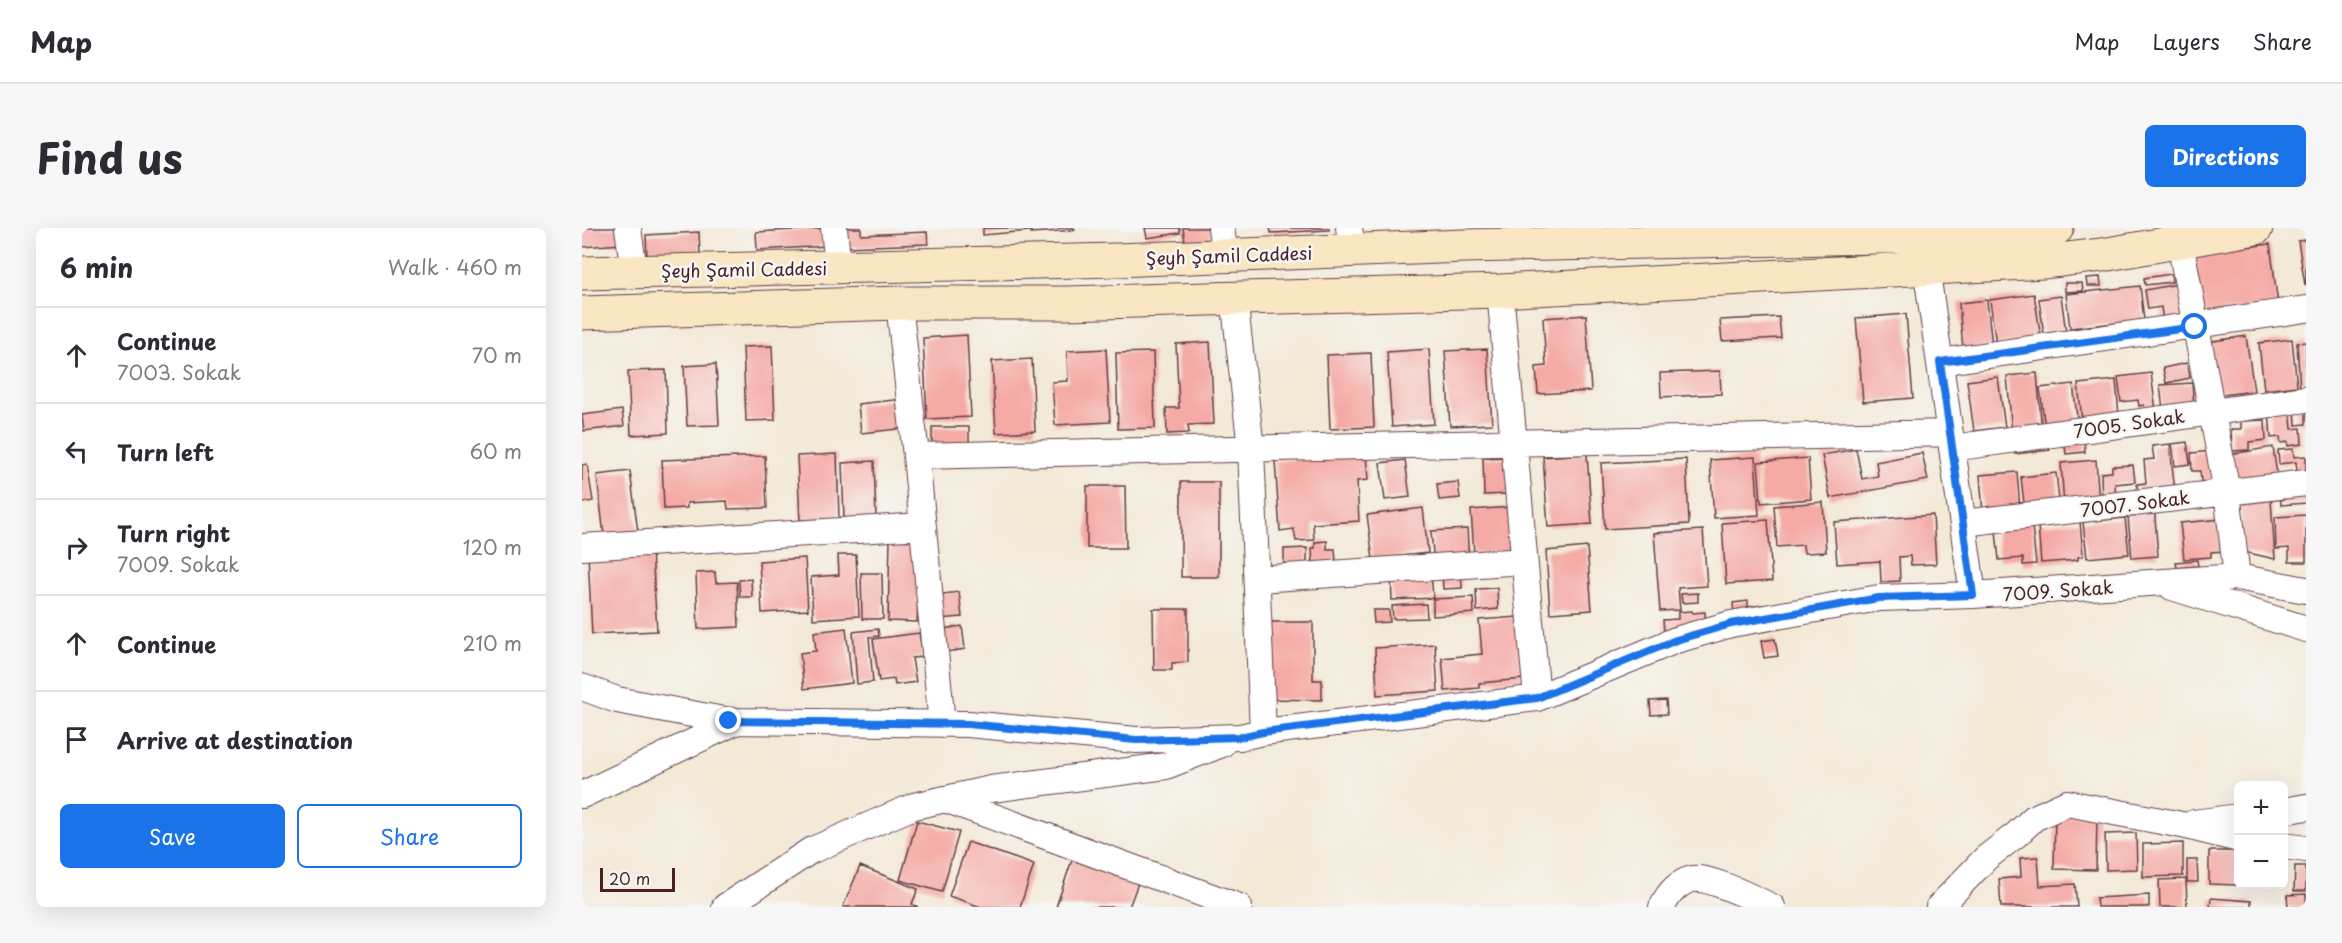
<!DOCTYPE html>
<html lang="en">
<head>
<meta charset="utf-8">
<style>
	body { margin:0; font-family:"Playpen Sans",sans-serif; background:#f7f7f7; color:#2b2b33 }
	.controls { position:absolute; right:18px; bottom:18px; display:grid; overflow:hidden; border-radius:9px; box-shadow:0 6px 24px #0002 }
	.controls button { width:54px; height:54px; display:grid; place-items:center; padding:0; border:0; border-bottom:2px solid #e1e1e2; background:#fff; color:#2b2b33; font:30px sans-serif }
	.scale { position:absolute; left:18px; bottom:15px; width:75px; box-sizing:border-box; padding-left:6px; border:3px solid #4a1f2b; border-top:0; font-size:16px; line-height:21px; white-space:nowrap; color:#4a1f2b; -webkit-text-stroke:4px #f6f6f2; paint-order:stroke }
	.stop { position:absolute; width:18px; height:18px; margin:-14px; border:4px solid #1a73e8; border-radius:50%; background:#fff }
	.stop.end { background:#1a73e8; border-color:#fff; box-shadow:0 2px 6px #0008 }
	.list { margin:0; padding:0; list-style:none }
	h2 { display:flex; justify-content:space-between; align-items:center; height:78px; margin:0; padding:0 24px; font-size:26px }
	h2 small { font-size:20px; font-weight:400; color:#7c7c81 }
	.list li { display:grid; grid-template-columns:39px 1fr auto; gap:18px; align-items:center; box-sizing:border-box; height:96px; padding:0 24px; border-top:2px solid #e1e1e2 }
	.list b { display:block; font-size:22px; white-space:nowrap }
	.list p { margin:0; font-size:20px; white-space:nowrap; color:#7c7c81 }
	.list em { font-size:20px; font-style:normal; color:#7c7c81 }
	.actions { display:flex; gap:12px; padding:18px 24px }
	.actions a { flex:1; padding:14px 0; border:2px solid #1a73e8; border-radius:9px; text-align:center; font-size:21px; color:#1a73e8 }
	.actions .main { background:#1a73e8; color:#fff }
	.icon { flex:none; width:33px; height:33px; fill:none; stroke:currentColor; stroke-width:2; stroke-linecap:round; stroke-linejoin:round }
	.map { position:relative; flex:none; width:1724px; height:679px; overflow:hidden; border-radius:9px }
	header { display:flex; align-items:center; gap:36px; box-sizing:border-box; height:84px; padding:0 30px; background:#fff; border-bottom:2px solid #e1e1e2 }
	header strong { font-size:28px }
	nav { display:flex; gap:33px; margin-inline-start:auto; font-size:21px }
	.intro { display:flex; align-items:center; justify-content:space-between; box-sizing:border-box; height:144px; padding:0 36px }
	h1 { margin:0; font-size:42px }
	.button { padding:15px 27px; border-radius:9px; background:#1a73e8; color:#fff; font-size:21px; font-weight:700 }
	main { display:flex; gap:36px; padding:0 36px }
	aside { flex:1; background:#fff; border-radius:9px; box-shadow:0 6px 24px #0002 }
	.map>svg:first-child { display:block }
	.building { fill:#f5aaa5 }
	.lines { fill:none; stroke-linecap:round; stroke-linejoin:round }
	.street-casing { stroke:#633d45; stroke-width:28 }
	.secondary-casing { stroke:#633d45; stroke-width:35 }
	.street { stroke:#fff; stroke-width:26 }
	.secondary { stroke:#f9e7c3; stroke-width:33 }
	.route { stroke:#1a73e8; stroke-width:8 }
	.labels { text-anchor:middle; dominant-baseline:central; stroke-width:5; stroke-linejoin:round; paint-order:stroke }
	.street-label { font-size:18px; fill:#4a1f2b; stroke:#f6f6f2 }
</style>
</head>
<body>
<header>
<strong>Map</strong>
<nav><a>Map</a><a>Layers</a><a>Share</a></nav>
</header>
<div class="intro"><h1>Find us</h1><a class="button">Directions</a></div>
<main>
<aside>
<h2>6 min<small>Walk · 460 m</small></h2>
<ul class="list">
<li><svg class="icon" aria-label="ahead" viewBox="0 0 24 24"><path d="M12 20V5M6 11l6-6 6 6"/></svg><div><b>Continue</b><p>7003. Sokak</p></div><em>70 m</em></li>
<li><svg class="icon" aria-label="left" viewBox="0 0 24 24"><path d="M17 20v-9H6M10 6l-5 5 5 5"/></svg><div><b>Turn left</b></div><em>60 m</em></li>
<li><svg class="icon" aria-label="right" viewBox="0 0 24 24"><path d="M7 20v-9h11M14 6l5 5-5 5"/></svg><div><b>Turn right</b><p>7009. Sokak</p></div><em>120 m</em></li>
<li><svg class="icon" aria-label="ahead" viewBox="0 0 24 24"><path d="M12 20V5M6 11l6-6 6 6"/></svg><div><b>Continue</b></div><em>210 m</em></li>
<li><svg class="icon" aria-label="arrive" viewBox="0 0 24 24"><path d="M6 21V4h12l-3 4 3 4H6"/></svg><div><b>Arrive at destination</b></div></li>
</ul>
<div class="actions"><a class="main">Save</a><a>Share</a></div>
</aside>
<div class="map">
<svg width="1724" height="679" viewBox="0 0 1724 679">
	<rect width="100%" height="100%" fill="#f6f6f2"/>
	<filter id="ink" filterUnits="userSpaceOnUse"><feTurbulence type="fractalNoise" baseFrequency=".0167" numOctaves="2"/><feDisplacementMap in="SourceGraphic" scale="12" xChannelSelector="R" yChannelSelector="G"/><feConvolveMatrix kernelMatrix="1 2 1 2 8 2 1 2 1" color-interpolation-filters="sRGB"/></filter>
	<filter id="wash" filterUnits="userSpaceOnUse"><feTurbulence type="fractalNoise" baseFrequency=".008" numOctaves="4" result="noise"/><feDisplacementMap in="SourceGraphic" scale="24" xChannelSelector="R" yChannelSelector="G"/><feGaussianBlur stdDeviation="1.35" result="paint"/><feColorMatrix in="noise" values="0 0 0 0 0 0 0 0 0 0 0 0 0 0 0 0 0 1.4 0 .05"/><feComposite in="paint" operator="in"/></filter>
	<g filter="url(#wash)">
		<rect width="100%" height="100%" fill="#f3e9d7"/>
		<g id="blocks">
			<path class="building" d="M0 0H39L40 16 0 19Z
				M247 0V18L175 22 174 4Z
				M262 0H279V7L345 4 346 16 263 19Z
				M401 0H447V3L401 7Z
				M449 0H492L493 2 449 5Z
				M563 0H598V5L565 10Z
				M601 0H628L631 17 604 20Z
				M688 0H747V2L689 5Z
				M117 4 118 28 65 30 64 7Z
				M1724 12V57H1723L1716 13Z
				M1688 16 1696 76 1619 87 1610 26Z
				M1589 46 1590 54 1563 57 1562 50Z
				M1518 49 1519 58H1505L1504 50Z
				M1483 55H1500L1501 63 1483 64Z
				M1596 56 1601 90 1581 93 1579 79 1566 81 1563 62Z
				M1558 58 1562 92 1488 100 1484 66Z
				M1452 66 1459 110 1414 117 1408 72Z
				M1479 68 1484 104 1462 107 1457 71Z
				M1405 72 1410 118 1381 121 1377 75Z
				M1324 86 1331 170 1281 174 1274 90Z
				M1004 87 1009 163 956 166 954 139 964 138 961 90Z
				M1197 89 1199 110 1140 113 1138 92Z
				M385 107 389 189 345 191 341 110Z
				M1664 108 1672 163 1633 168 1625 114Z
				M1710 111 1715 158 1682 162 1677 115Z
				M628 114 632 196 606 197 607 205 585 206 584 180H597L594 116Z
				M1724 114V162H1718L1715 115Z
				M190 118 193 192 164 193 161 119Z
				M524 121 528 194 473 197 470 154 486 153 485 123Z
				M847 121 852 196 810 199 805 124Z
				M905 121 910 196 868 198 863 123Z
				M571 124 573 200 536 201 534 125Z
				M789 125 792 199 748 201 745 127Z
				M450 131 453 203 414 205 410 133Z
				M1605 135 1608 150 1584 155 1581 140Z
				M134 136 137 197 105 198 102 138Z
				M84 142 86 205 49 207 46 143Z
				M1138 143 1139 166 1079 169 1078 145Z
				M1455 145 1460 203 1430 205 1425 148Z
				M1569 145 1574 183 1563 185 1562 177 1557 178 1556 172 1539 174 1536 149Z
				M1416 149 1423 199 1392 203 1385 153Z
				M1534 152 1537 188 1500 192 1496 156Z
				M1610 155 1612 180 1581 183 1578 157Z
				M1491 156 1496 197 1463 201 1458 160Z
				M321 171 325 200 279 205 276 176Z
				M1724 177V196L1714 197 1713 178Z
				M1708 180 1710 201 1719 200 1720 216 1706 218V214L1699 215 1698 209 1689 210 1687 182Z
				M40 182 42 198 2 203 0 187Z
				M1683 192 1684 212 1667 214V222L1650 223 1649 201H1659V193Z
				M350 199H387V219L350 220Z
				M1502 207 1503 224 1484 226 1482 208Z
				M1467 212 1468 222 1433 226 1431 216Z
				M1605 214 1608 236 1593 238 1590 216Z
				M1588 216 1593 265 1556 269 1555 256 1564 255 1562 232 1572 231 1570 218Z
				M1691 219 1695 247 1653 253 1649 226Z
				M1274 221 1280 251 1296 248 1294 234 1340 225 1346 252 1248 270 1240 227Z
				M1711 221 1712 229 1724 228V242L1715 243 1714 234 1697 236 1696 222Z
				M1631 223 1634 259 1620 260 1618 243H1610L1609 225Z
				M255 226 257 291 218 292 215 228Z
				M1005 226 1010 296 966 299 961 229Z
				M784 227 786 252 775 253 777 293 731 296 732 312 714 313 712 301 698 303 693 233Z
				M183 228 185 280 146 281 145 273 105 275V280L82 281 80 232Z
				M926 229 927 266 902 267 901 230Z
				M1173 229 1177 287 1132 290 1128 232Z
				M1226 230 1229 271 1179 275 1176 234Z
				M1104 231 1107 296 1023 301 1019 235Z
				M823 232 828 269 803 272 798 235Z
				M1514 232 1517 275 1482 277 1479 235Z
				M292 233 294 290 262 291 260 235Z
				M5 236 11 273 0 275V237Z
				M1551 237 1553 254 1533 256 1534 273 1520 274 1519 245 1530 244V238Z
				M48 243 56 304 22 308 15 247Z
				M1435 244 1438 282 1401 286 1398 247Z
				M1474 245 1478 281 1443 284 1439 249Z
				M599 254H637V349H599Z
				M876 254 878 270 857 272 855 256Z
				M505 258H543L544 320H505Z
				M1724 262V275L1699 277 1698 265Z
				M1689 272 1693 331 1662 324 1658 275Z
				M1241 274 1244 324 1222 325 1221 317 1195 319 1192 278Z
				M1572 277 1576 328 1550 330 1545 279Z
				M929 279 932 323 892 326 889 282Z
				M841 280 846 325 791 331 785 287Z
				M1351 287 1354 336 1329 337 1328 328 1317 329 1318 353 1299 354 1298 333 1255 336 1252 294Z
				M1724 287V334H1707V320L1694 321 1693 289Z
				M1449 289 1454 336 1441 337V330L1417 332 1413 293Z
				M1543 290 1547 326 1505 330 1501 294Z
				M1640 291 1643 323 1629 324V329L1602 331 1598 295Z
				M1186 292 1190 353 1144 356 1140 295Z
				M1498 293 1501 328 1496 329V332L1459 335 1456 297Z
				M885 301 887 333 852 335 849 303Z
				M1121 302 1125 358 1096 360 1098 382 1078 383 1072 305Z
				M308 312 337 313 335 394 306 393Z
				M745 313V321H753L754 335 731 336 730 320H733V314Z
				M1005 319 1010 382 968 385 964 323Z
				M725 320V336H702V321Z
				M70 323 75 403 10 406 6 326Z
				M256 327H274L277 388 231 391 229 349 257 347Z
				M223 330 226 382 180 385 177 333Z
				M1615 332 1616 338 1595 340 1594 334Z
				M879 343 880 360 861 361 860 344Z
				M133 344 134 355 155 354 157 399 116 401 114 345Z
				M849 344 851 370 810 372 809 346Z
				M279 345H300L301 391H280Z
				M169 351 170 369H158L157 352Z
				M915 360 916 381 895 383 894 361Z
				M377 364 380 389 357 391 354 367Z
				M1116 365V374L1100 375 1099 366Z
				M891 369 892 385 851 388V371Z
				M1166 373V379L1181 377 1152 389 1151 375Z
				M844 376 845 390 811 391 810 378Z
				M571 381H606V434L590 435V442H572Z
				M791 382H807L808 394 792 395Z
				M1110 383V385L1123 384 1124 401 1082 404 1081 392 1096 391V384Z
				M935 389 941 451 897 455V460L863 463 860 430 900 426 897 392Z
				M684 394H731V452H740V472L684 471Z
				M380 398 383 421 358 425 355 402Z
				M264 400 270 455 222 461 218 425 234 423 232 404Z
				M296 401 297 408 287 409 291 454 275 456 271 404Z
				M337 405 341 429 330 430 334 454 313 457 312 451 297 453 291 411Z
				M1193 411 1196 428 1182 430 1179 413Z
				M853 416 856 463 795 467 793 420Z
				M1084 472 1085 486 1069 487 1068 473Z
				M1473 587 1515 588 1514 642 1472 641Z
				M335 593 377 604 360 664 318 652Z
				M1554 605 1555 641 1524 642 1523 606Z
				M386 614 452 637 438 679H399L367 668Z
				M1601 615V648L1561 649V616Z
				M1627 623H1656V657L1627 656Z
				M1456 629 1458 658 1493 656 1495 679H1419L1417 651 1439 649 1438 630Z
				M490 632 556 655 547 679H474Z
				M1605 632H1615L1616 654H1605Z
				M278 638 336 661 330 676 336 679H261Z
				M1713 638H1724V663H1712Z
				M1604 651 1605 679H1578L1577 652Z
				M1724 666V679H1706L1705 667Z
				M1567 667V679H1515L1514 670Z
				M1629 670 1669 673V679H1628Z"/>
		</g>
	</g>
	<g filter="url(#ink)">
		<use href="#blocks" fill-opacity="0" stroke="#633d45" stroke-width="1.5"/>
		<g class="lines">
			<defs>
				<path id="street" d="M46 0 52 44
					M252 0 256 39
					M639 0 643 27
					M767 0 771 22
					M1598 14 1645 264 1655 349
					M1342 24 1391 367
					M918 63 955 470
					M652 69 669 221 681 504
					M317 75 334 228 1368 205
					M1358 134 1724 81
					M1370 220 1724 171
					M334 228 360 496
					M1381 295 1724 255
					M0 319 341 298
					M675 351 942 333
					M1590 359 1724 401
					M0 459 35 472 147 493 386 496 554 512 658 509 681 504 955 470 1094 412 1149 396 1297 370 1391 367 1655 349 1724 362
					M0 567 155 493
					M363 571 657 679
					M1702 583 1724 579
					M1612 595 1656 589
					M1702 618 1724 621
					M143 679 228 623 332 578 409 561 584 538 640 516
					M1080 679C1086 666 1095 655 1110 651 1127 648 1173 671 1190 679
					M1357 679 1404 630 1435 606 1452 590 1485 575 1600 597 1656 611"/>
				<path id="secondary" d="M0 45 535 32 882 18 1390 7 1475 0
					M0 85 317 75H484L918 63 1461 34 1520 27 1674 0"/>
			</defs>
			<use href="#street" class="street-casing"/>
			<use href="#secondary" class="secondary-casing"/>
			<use href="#street" class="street"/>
			<use href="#secondary" class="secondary"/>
		</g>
	</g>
	<g class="lines" filter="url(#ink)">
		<path class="route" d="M147 493 386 496 554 512 658 509 681 504 955 470 1094 412 1149 396 1297 370 1391 367 1358 134 1613 99"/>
	</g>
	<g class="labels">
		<g class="street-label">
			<text transform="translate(647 27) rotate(-2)">Şeyh Şamil Caddesi</text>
			<text transform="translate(162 41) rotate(-1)">Şeyh Şamil Caddesi</text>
			<text transform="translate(1547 195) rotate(-8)">7005. Sokak</text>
			<text transform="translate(1553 275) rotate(-7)">7007. Sokak</text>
			<text transform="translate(1476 362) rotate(-4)">7009. Sokak</text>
		</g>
	</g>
</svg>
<div class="controls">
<button>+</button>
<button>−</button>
</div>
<div class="scale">20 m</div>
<div class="stop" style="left:1613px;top:99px"></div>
<div class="stop end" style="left:147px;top:493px"></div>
</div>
</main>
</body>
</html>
